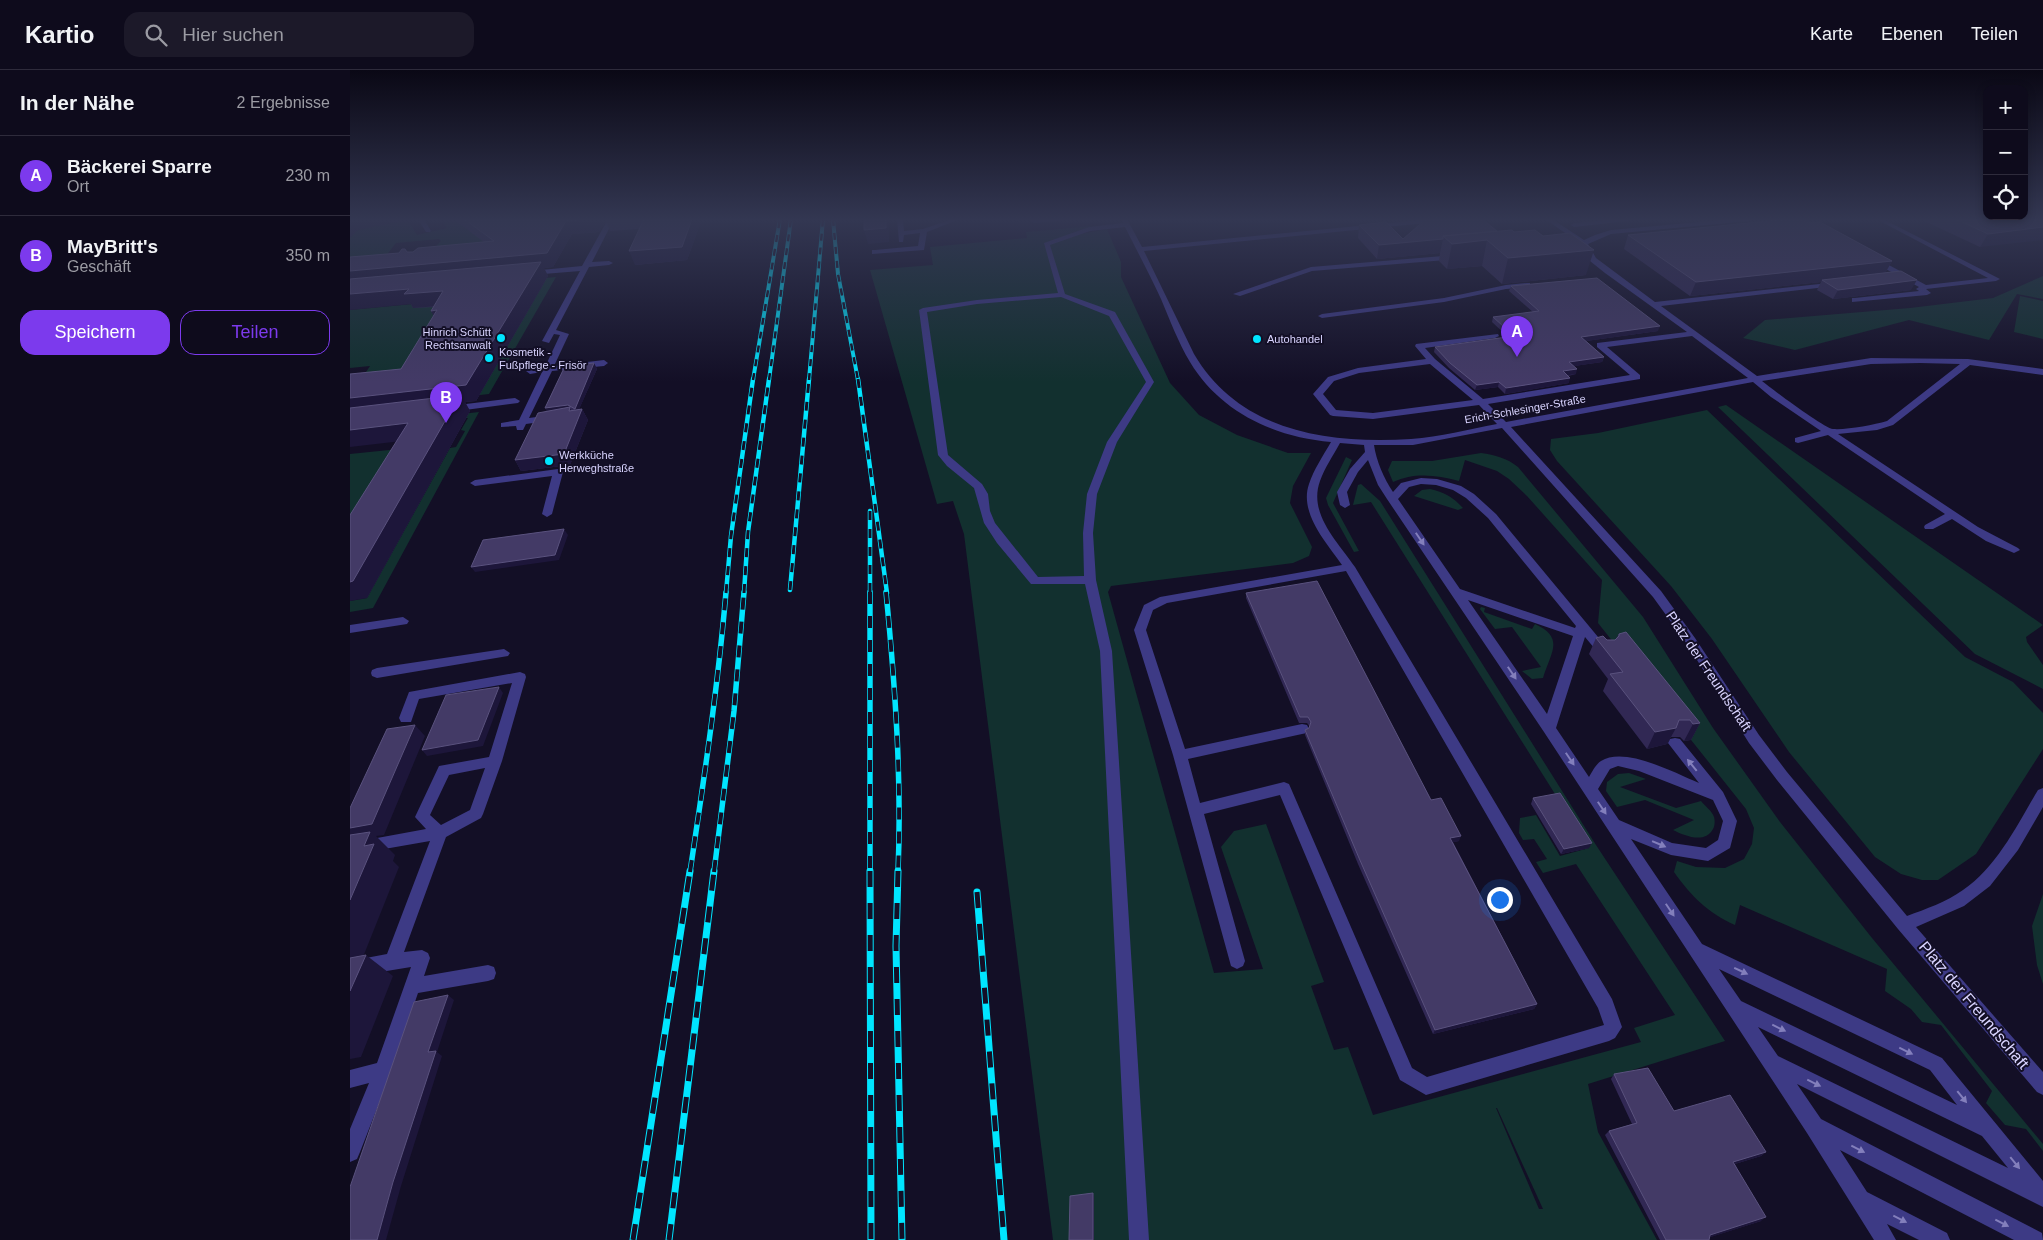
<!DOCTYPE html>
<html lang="de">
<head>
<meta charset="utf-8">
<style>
	body { margin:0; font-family:Arial,sans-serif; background:#1c1929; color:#f1f3f6 }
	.controls { position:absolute; right:15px; top:15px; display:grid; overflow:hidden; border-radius:10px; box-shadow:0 2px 8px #0003 }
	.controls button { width:45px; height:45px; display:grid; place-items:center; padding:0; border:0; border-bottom:1px solid #2e2b3b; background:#0e0b1c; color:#f1f3f6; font:25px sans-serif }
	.you { position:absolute; left:1149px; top:829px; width:18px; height:18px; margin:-12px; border:4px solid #fff; border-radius:50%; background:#1a73e8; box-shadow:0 0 0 8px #1a73e833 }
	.badge { display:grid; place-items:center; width:32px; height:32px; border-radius:50%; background:#7c3aed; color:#fff; font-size:16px; font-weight:700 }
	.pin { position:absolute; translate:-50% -41px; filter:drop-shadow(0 1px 2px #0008) }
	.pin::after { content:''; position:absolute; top:26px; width:18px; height:15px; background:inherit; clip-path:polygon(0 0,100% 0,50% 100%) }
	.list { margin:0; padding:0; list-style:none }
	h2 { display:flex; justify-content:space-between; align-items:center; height:65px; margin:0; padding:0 20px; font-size:21px }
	h2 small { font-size:16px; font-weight:400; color:#9b9ba3 }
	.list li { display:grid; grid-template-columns:32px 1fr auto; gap:15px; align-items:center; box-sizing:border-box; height:80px; padding:0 20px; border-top:1px solid #2e2b3b }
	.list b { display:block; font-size:19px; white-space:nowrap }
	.list p { margin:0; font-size:16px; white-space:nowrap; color:#9b9ba3 }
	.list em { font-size:16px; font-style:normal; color:#9b9ba3 }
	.actions { display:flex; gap:10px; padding:15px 20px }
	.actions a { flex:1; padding:11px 0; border:1px solid #7c3aed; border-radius:15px; text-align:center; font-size:18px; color:#7c3aed }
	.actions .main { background:#7c3aed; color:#fff }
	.icon { flex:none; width:28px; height:28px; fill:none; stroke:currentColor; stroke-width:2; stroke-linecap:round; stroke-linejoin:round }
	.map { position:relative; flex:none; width:1693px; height:1170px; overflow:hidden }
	header { display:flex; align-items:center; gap:30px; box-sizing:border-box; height:70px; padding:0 25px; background:#0e0b1c; border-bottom:1px solid #2e2b3b }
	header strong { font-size:24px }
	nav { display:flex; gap:28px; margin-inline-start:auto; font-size:18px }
	.search { width:350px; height:45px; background:#1c1929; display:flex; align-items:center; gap:12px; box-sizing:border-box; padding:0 18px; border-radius:15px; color:#9b9ba3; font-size:19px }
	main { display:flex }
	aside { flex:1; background:#0e0b1c }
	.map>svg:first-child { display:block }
	.green { fill:#12302f; fill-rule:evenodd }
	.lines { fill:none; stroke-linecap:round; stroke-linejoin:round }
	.minor { fill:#3d3a85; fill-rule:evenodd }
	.rail-far3-casing { stroke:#00e5ff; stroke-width:4 }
	.rail-far2-casing { stroke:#00e5ff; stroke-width:4.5 }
	.rail-far1-casing { stroke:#00e5ff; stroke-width:5.5 }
	.rail-casing { stroke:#00e5ff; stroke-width:7 }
	.rail-far3 { stroke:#130f26; stroke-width:2.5; stroke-dasharray:7; stroke-linecap:butt }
	.rail-far2 { stroke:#130f26; stroke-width:3; stroke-dasharray:9; stroke-linecap:butt }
	.rail-far1 { stroke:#130f26; stroke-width:4; stroke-dasharray:12; stroke-linecap:butt }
	.rail { stroke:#130f26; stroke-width:5; stroke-dasharray:16; stroke-linecap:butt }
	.wall { fill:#312854 }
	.shaded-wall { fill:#1d163a }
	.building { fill:#433a66; stroke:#5a527e }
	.oneway { fill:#837fbc }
	.poi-dot { fill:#00e5ff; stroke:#130f26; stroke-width:2 }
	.labels { text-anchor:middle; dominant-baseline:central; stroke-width:4; stroke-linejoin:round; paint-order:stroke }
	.far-poi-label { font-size:11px; fill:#d9d4ff; stroke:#130f26; text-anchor:start }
	.far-street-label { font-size:11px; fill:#d9d4ff; stroke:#130f26 }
	.street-label { font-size:14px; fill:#d9d4ff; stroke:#130f26 }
	.near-street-label { font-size:16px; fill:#d9d4ff; stroke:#130f26 }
</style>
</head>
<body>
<header>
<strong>Kartio</strong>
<div class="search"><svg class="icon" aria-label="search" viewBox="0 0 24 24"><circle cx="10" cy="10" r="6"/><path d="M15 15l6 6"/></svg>Hier suchen</div>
<nav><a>Karte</a><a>Ebenen</a><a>Teilen</a></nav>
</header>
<main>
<aside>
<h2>In der Nähe<small>2 Ergebnisse</small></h2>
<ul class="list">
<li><span class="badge">A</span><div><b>Bäckerei Sparre</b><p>Ort</p></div><em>230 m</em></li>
<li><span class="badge">B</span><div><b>MayBritt's</b><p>Geschäft</p></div><em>350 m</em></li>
</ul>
<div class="actions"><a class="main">Speichern</a><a>Teilen</a></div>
</aside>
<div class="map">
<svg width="1693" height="1170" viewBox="0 0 1693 1170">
	<rect width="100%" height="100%" fill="#130f26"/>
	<path class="green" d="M57 149 67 165 97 158 92 149H116L158 153 143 190 71 192 91 171 89 169 46 173 32 191 0 200V161Z
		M742 156 722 163 726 165 757 159 771 192V207L820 313 849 345 887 365 938 383H961L943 416 940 433 962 477 959 486 943 493 761 516 758 522 864 903 913 899 871 777 884 761 916 754 974 912 961 916 984 980 998 977 1023 1045 1291 972 1284 958 1325 945 1226 794 1193 803 1186 792 1197 789 1184 769 1173 770 1169 763 1170 748 1186 745 1210 786 1239 778 1021 432 1003 435 1008 415 1011 414 1030 431 1246 775 1375 971 1238 1014 1248 1062 1307 1170H703L614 464 603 431 587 434 520 200 583 195 580 177 677 168 676 162ZM1146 1038H1147L1193 1139H1189Z
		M1693 206V229L1667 224 1639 270 1559 250 1445 280 1393 268 1415 250 1560 238 1643 228Z
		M206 207 139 324 49 334 52 330 131 321 195 211 0 226Z
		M157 225 104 311 12 308 20 296 0 298V240Z
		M1670 226 1693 231V269L1664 262Z
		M1376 335 1693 555 1676 567 1677 572 1693 595V619L1625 584 1368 337Z
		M1357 340 1615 587 1663 612 1693 643V679L1626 784 1588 810H1572L1551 804 1525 787 1439 682 1362 569 1321 516 1207 391 1200 380 1201 369 1248 363Z
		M129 342 23 538 0 542V531L17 528 100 378 106 377 115 361 111 360 118 348 0 361V357Z
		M49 379 0 456V384Z
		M1131 383C1145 385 1157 388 1168 397L1293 547 1363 658 1430 752 1522 868 1693 1074V1081L1676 1059 1655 1055 1636 1033 1642 1021 1591 955 1572 952 1561 939 1535 921 1537 899 1390 835 1385 855C1358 843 1341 826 1324 802L1327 791 1346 797 1375 798 1394 789 1402 774 1404 758 1396 739 1248 553 1252 510 1177 426 1159 409 1147 401 1115 390 1109 411C1086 405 1065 402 1043 412L1038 400 1042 391H1082Z
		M996 387 1002 390 983 433 1009 481 1004 482 978 435 976 428Z
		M1080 419C1094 422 1103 427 1113 438L1108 440 1064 426 1072 420Z
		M1131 537 1135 538 1134 542 1182 559 1185 554C1215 568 1201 582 1193 608L1182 609 1172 601 1191 597 1162 557 1145 559 1130 539Z
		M1279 703 1296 709 1270 717 1326 738 1351 731C1355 736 1362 741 1364 747 1365 750 1365 756 1363 759 1355 774 1335 766 1323 760L1344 750 1295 730 1267 737 1256 721 1257 712 1268 704Z
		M1693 824V914L1687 895 1682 856Z"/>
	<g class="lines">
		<path class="minor" d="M68 149H74L81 161 80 162H76Z
			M258 149H264L242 192 259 191 263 193 259 195 239 197 206 260 219 264 204 296 254 290 258 293 254 296 202 301 179 348 201 345 206 348 204 350 176 354 173 360H167L166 356 151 357V353L169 350 192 302 180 304 176 301 180 298 195 297 210 265 204 264 199 273 192 271 230 201 181 205 177 203 181 201 232 196Z
			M547 149H553L554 161 573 159 602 149H610L577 162 574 180 522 184V180H525L568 176 570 163 554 165 553 172H549Z
			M676 149H713L710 151 684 153Z
			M771 149H777L792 177 1080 149H1099L1096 151 794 181 844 284C890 362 978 374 1061 369 1090 367 1119 359 1147 354L1129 335 1023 349 983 346 980 345 963 324 978 307 1008 298 1076 289 1065 276 1066 274 1148 264 1149 266 1145 268 1075 278 1085 289 1133 329 1280 305 1247 277V273L1337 262 1255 203 1240 191 1231 174 1195 149H1202L1234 170 1245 165 1261 160 1382 149H1402L1399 151 1261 164 1238 174 1246 188 1305 232 1488 212V216H1485L1311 236 1407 306 1521 288 1618 289 1693 299V305L1620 295 1543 355 1527 360 1488 364 1628 457 1668 478 1670 480 1664 483 1636 471 1602 449 1583 459H1575L1574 457 1575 455 1595 444 1478 365 1448 373 1445 372V368L1471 361 1421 327 1403 312 1161 357 1311 521 1345 568 1409 665 1437 702 1557 846C1576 839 1596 832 1613 820 1647 797 1667 755 1688 720L1693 718V737L1668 780 1640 816 1614 836 1566 857 1693 1002V1025L1687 1022 1548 859 1427 710 1399 673 1337 574 1303 527 1152 358 1063 375H1024C1026 390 1034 409 1043 422L1051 413 1071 408 1087 409 1111 416 1124 424 1146 444 1258 579 1260 582 1258 585H1250L1235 567 1206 658 1239 707C1242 702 1246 694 1251 691 1275 676 1325 703 1349 713L1318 673 1320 669 1325 668 1330 669 1373 722 1387 751 1380 778 1358 791 1321 785 1281 769 1352 874 1592 988 1693 1111V1137L1447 1014 1471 1049 1692 1163 1693 1170H1664L1490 1080 1517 1122 1597 1163 1600 1170H1569L1537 1154 1546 1170H1524L1457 1063 1194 662 1037 429 1028 415 1018 390 1008 402 997 422 1000 435 995 438 990 435 987 422 1000 399 1015 382 1014 375 990 373C983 386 975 397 970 411 958 444 988 472 1005 497L1262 929 1272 957 1265 968 1259 971 1076 1025 1050 1010 930 725 854 744 895 891 893 896 887 899 881 896 823 685 784 560 794 535 810 527 992 495C976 472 949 443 959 414 964 399 973 386 981 372 924 367 870 342 840 292 828 272 820 250 811 229 800 205 787 181 775 157L740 161 700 175 715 224 765 242 804 312 767 372 747 424 743 463 746 510 762 581 799 1170H779L750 581 735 514H681L647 473 634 453 624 418 597 396 588 385 569 240 573 238 627 230 708 223 694 173 739 157 773 153ZM711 227 759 246 796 312 757 372 737 424 733 463 734 506 688 507 645 453 640 441 638 424 632 414 598 385 577 242 627 234ZM1342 266 1398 308 1156 352 1138 334 1290 309V305L1257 277ZM1570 293 1610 294 1537 351C1523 355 1497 360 1483 359 1474 358 1422 319 1412 311L1521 294ZM1080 294 1123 330 1023 343 986 340 973 324 984 311 1009 303ZM1071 414 1086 415 1103 420 1116 428 1138 448 1226 556 1225 558 1110 519 1048 429 1059 417ZM996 501 1248 938 1254 955 1077 1007 1062 998 939 714 934 712 850 733 838 689 952 664 957 663 959 659 957 655 952 654 835 679 796 560 803 540 817 533ZM1118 530 1223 566 1197 644ZM1268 696 1289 701 1363 730 1373 751 1368 770 1356 778 1322 773 1269 750 1248 719 1260 699ZM1369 899 1580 1000 1607 1035 1391 931ZM1408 957 1632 1066 1658 1098 1428 986Z
			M1263 149H1281L1278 151 1224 157 1221 155 1224 153Z
			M1449 149H1456L1476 161 1471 162Z
			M1526 149H1533L1650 209 1646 211 1576 219 1581 223 1577 225 1502 232V228H1505L1569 221 1566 219 1569 217 1521 191 1520 189 1524 187 1576 215 1638 208Z
			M1105 185 1109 187 1108 189 962 201 890 226 883 224 961 197Z
			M1177 213H1180V217L1156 219 1094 232 972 248 968 246 972 244 1094 228 1156 215Z
			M165 328 170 331 168 333 100 342 95 339 100 336Z
			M208 399 213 402 202 444 197 447 192 444 202 406 125 416 120 413 125 410Z
			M53 547 59 551 57 554 0 563V555Z
			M154 579 160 583 158 586 27 608 22 606 21 603 22 600 27 598Z
			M170 602 175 604 176 607 152 691 133 744 131 748 96 767 54 882 72 880 78 883 80 888 74 906 138 895 144 897 146 903 144 909 138 911 68 923 42 1000 10 1082 7 1089 0 1092V1059L19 1013 0 1018V1000L27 993 61 897 0 907V891L37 884 80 771 0 785V773L76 759 65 747 89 696 139 687 162 613 69 629 61 652H51L49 648 59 622ZM135 698 120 740 91 755 80 745 99 705Z"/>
		<defs>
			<path id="rail-far3" d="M483 149 488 204 508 310
				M403 310 430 149
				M419 310 441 149
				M459 310 473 149"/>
			<path id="rail-far2" d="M508 309 537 523
				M520 441V523
				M440 520 459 309
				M376 523 381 466 403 309
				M394 523 398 462 419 309"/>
			<path id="rail-far1" d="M520 522V802
				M536 522C545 615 552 709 548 802
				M340 802C354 709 368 616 376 522
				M364 802 384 641 394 522"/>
			<path id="rail" d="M520 801 521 1170
				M548 801 546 876 552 1170
				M627 822 654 1170
				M283 1170 340 801
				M319 1170 364 801"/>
		</defs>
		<use href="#rail-far3" class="rail-far3-casing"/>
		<use href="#rail-far2" class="rail-far2-casing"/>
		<use href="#rail-far1" class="rail-far1-casing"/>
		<use href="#rail" class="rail-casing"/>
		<use href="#rail-far3" class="rail-far3"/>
		<use href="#rail-far2" class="rail-far2"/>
		<use href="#rail-far1" class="rail-far1"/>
		<use href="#rail" class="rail"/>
	</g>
	<path class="wall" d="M103 149H352L337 190 285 195 289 159 260 161 256 151 249 162 222 164 203 197 194 198 198 206 126 331 115 332 120 341 17 528 46 372 51 299 84 246 81 241 83 237 63 238 61 234 57 182H63L134 172Z
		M1570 149H1693L1630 177Z
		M1459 153 1542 191 1535 203 1561 220 1483 229 1467 220 1471 212 1340 226 1274 179 1278 165Z
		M1009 155 1053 169 1147 161 1236 205 1152 214 1132 196 1097 199 1089 191 1090 183 1027 189 1008 168Z
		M1161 216 1308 261 1236 271 1254 287 1252 292 1224 296 1226 304 1218 306 1219 313 1155 324 1148 317 1125 320 1099 298 1084 282 1085 277 1158 267 1142 252 1143 247 1183 242 1159 221Z
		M244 293 247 299 229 339H232L238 350 220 395 171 401 165 390 197 341 195 338Z
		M896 523 1081 730 1109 771 1103 772 1187 934 1184 939 1083 964 1008 794 955 665V660L959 658 960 657 957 653H949L896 528Z
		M1269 564 1350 653 1341 670 1334 671 1330 667H1321L1317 674 1297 679 1253 621 1258 609 1239 584 1246 568 1257 570H1265Z
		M1183 728 1239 778 1211 784 1181 734Z
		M1264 1004 1324 1041 1416 1082 1411 1086 1385 1094 1411 1151 1360 1167 1359 1170H1310L1255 1065 1259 1061 1282 1054 1261 1009Z"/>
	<path class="shaded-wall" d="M0 149H62L8 160 0 168Z
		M242 149H255L256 151 249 162 222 164 203 197 194 198 198 206 126 331 115 332 120 341 17 528 0 531V512L106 333 0 346V328L116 315 187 198 0 217V201L197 183 216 151Z
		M342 149H352L337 190 285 195 279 181Z
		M536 149H539V172L518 174 514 160Z
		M1693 157V170L1630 177 1638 164Z
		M1093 169 1090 183 1027 189 1029 175Z
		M1137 170 1132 196 1097 199 1102 174Z
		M1244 180 1236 205 1152 214 1158 188Z
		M1542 191 1534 205 1472 210 1471 212 1340 226 1346 212Z
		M1567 210 1561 220 1483 229 1488 220Z
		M59 219 93 221 101 235 63 238 61 234 0 240V224Z
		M87 240 89 256 81 241Z
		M1310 256 1308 261 1229 272 1231 267Z
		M1254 287 1252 292 1218 297 1219 292Z
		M244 293 247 299 227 344 225 339Z
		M1227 299 1226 304 1212 306 1213 301Z
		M1220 308 1219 313 1155 324 1156 318Z
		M1149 312 1148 317 1125 320 1127 315Z
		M218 335 226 348 198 343 195 338Z
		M232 339 238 350 220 395 171 401 165 390Z
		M58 353 69 369 0 377V360Z
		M214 459 218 465 209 490 125 502 121 497Z
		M149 617 153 623 133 676 77 686 72 680Z
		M1350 653 1341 670 1334 671 1343 654Z
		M65 655 75 666 34 765 26 766 45 785 43 791 49 797 13 887 0 890V758Z
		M1326 658 1317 674 1297 679 1305 662Z
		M1111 766 1109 771 1099 773 1100 768Z
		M1242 773 1239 778 1211 784 1214 779Z
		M16 885 43 906 11 987 0 989V921Z
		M98 925 104 930 87 982 92 986 51 1116 36 1170H27L78 982Z
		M1187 934 1184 939 1083 964 1085 960Z
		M1416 1082 1411 1086 1378 1096 1383 1092Z
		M743 1123 744 1127V1170H743Z
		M1416 1147 1411 1151 1355 1169 1360 1165Z"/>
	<path class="building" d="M114 149H242L216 151 197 183 0 201V187L49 183 52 179H55L57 182H63L68 178 144 171Z
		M294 149H342L332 177 279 181Z
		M514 149H536V158L514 160Z
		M1076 149H1132L1147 161 1093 166V169L1029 175 1009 155 1036 152 1053 169Z
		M1439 149H1450L1459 153 1470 152 1542 191 1346 212 1278 165Z
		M1606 149H1693V157L1638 164Z
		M1162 160 1164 162 1185 160 1193 166 1220 163 1244 180 1158 188 1137 170 1102 174 1093 166Z
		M191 192 116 315 0 328V304L51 299 87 240 81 241 93 221 54 224 59 219 0 224V209Z
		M1551 201 1567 210 1488 220 1472 210Z
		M1247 208 1310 256 1231 267 1254 287 1219 292 1227 299 1213 301 1220 308 1156 318 1149 312 1127 315 1100 293 1085 277 1164 266 1143 247 1189 241 1161 216Z
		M244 293 225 339 218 335 195 338 215 296Z
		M110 325 3 511 0 512V445L58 353 0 360V338Z
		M220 337 219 341 232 339 214 384 165 390 188 343Z
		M214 459 205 485 121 497 133 470Z
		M967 511 1081 730 1091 728 1111 766 1100 768 1187 934 1085 960 1009 788 955 660 959 658 961 652 958 647H950L896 523Z
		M1276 562 1350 653 1343 654 1340 650H1329L1326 658 1305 662 1260 604 1273 602 1246 568 1253 566 1257 570H1265L1269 566V564Z
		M149 617 128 670 72 680 96 625Z
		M65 655 22 754 0 758V738L37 659Z
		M1210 723 1242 773 1214 779 1183 728Z
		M20 762 14 776 24 774 0 830V765Z
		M16 885 0 921V888Z
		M98 925 78 982 86 981 43 1112 27 1170H0V1117L64 932Z
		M1298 998 1324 1041 1380 1025 1416 1082 1383 1092 1416 1147 1360 1165 1359 1170H1316L1259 1061 1287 1053 1264 1004Z
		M743 1123V1170H719L720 1126Z"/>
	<defs><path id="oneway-solid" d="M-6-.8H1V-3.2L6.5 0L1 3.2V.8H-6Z" transform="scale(1.25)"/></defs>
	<g class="oneway">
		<use href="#oneway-solid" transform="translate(1070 469) rotate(56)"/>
		<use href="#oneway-solid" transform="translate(1162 603) rotate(56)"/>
		<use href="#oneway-solid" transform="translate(1220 689) rotate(56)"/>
		<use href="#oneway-solid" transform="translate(1342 695) rotate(-129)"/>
		<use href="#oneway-solid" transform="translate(1252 738) rotate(56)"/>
		<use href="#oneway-solid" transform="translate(1309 774) rotate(23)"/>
		<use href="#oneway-solid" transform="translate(1320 840) rotate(56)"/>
		<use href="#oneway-solid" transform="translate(1391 901) rotate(25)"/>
		<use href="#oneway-solid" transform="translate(1429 958) rotate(26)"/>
		<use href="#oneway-solid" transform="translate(1556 981) rotate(26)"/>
		<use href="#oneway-solid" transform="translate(1464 1013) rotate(26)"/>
		<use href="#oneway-solid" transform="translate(1612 1027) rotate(51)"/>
		<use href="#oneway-solid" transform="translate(1508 1079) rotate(27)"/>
		<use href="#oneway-solid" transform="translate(1665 1093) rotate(51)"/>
		<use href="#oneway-solid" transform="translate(1550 1149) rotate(27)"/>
		<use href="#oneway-solid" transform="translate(1652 1153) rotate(27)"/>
	</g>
	<linearGradient id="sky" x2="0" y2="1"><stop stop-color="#0a0815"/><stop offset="0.48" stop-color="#333752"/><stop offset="1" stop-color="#333752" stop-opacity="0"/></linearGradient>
	<rect width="1693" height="312" fill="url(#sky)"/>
	<g class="poi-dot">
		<circle cx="151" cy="268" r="5"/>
		<circle cx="907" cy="269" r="5"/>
		<circle cx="139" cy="288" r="5"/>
		<circle cx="199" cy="391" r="5"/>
	</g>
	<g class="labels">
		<g class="far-poi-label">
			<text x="141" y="262" text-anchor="end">Hinrich Schütt<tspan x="141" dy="13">Rechtsanwalt</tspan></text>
			<text x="917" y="269">Autohandel</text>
			<text x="149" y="282">Kosmetik -<tspan x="149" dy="13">Fußpflege - Frisör</tspan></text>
			<text x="209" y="385">Werkküche<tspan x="209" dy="13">Herweghstraße</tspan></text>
		</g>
		<g class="far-street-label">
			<text transform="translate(1175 339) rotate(-10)">Erich-Schlesinger-Straße</text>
		</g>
		<g class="street-label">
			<text transform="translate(1359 601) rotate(56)">Platz der Freundschaft</text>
		</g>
		<g class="near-street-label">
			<text transform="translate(1624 935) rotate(50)">Platz der Freundschaft</text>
		</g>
	</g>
</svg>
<div class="controls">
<button>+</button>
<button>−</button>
<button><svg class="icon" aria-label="locate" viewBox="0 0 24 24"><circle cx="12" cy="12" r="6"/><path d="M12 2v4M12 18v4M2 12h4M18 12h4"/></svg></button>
</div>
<div class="you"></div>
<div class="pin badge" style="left:1167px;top:287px">A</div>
<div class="pin badge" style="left:96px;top:353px">B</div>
</div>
</main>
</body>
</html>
